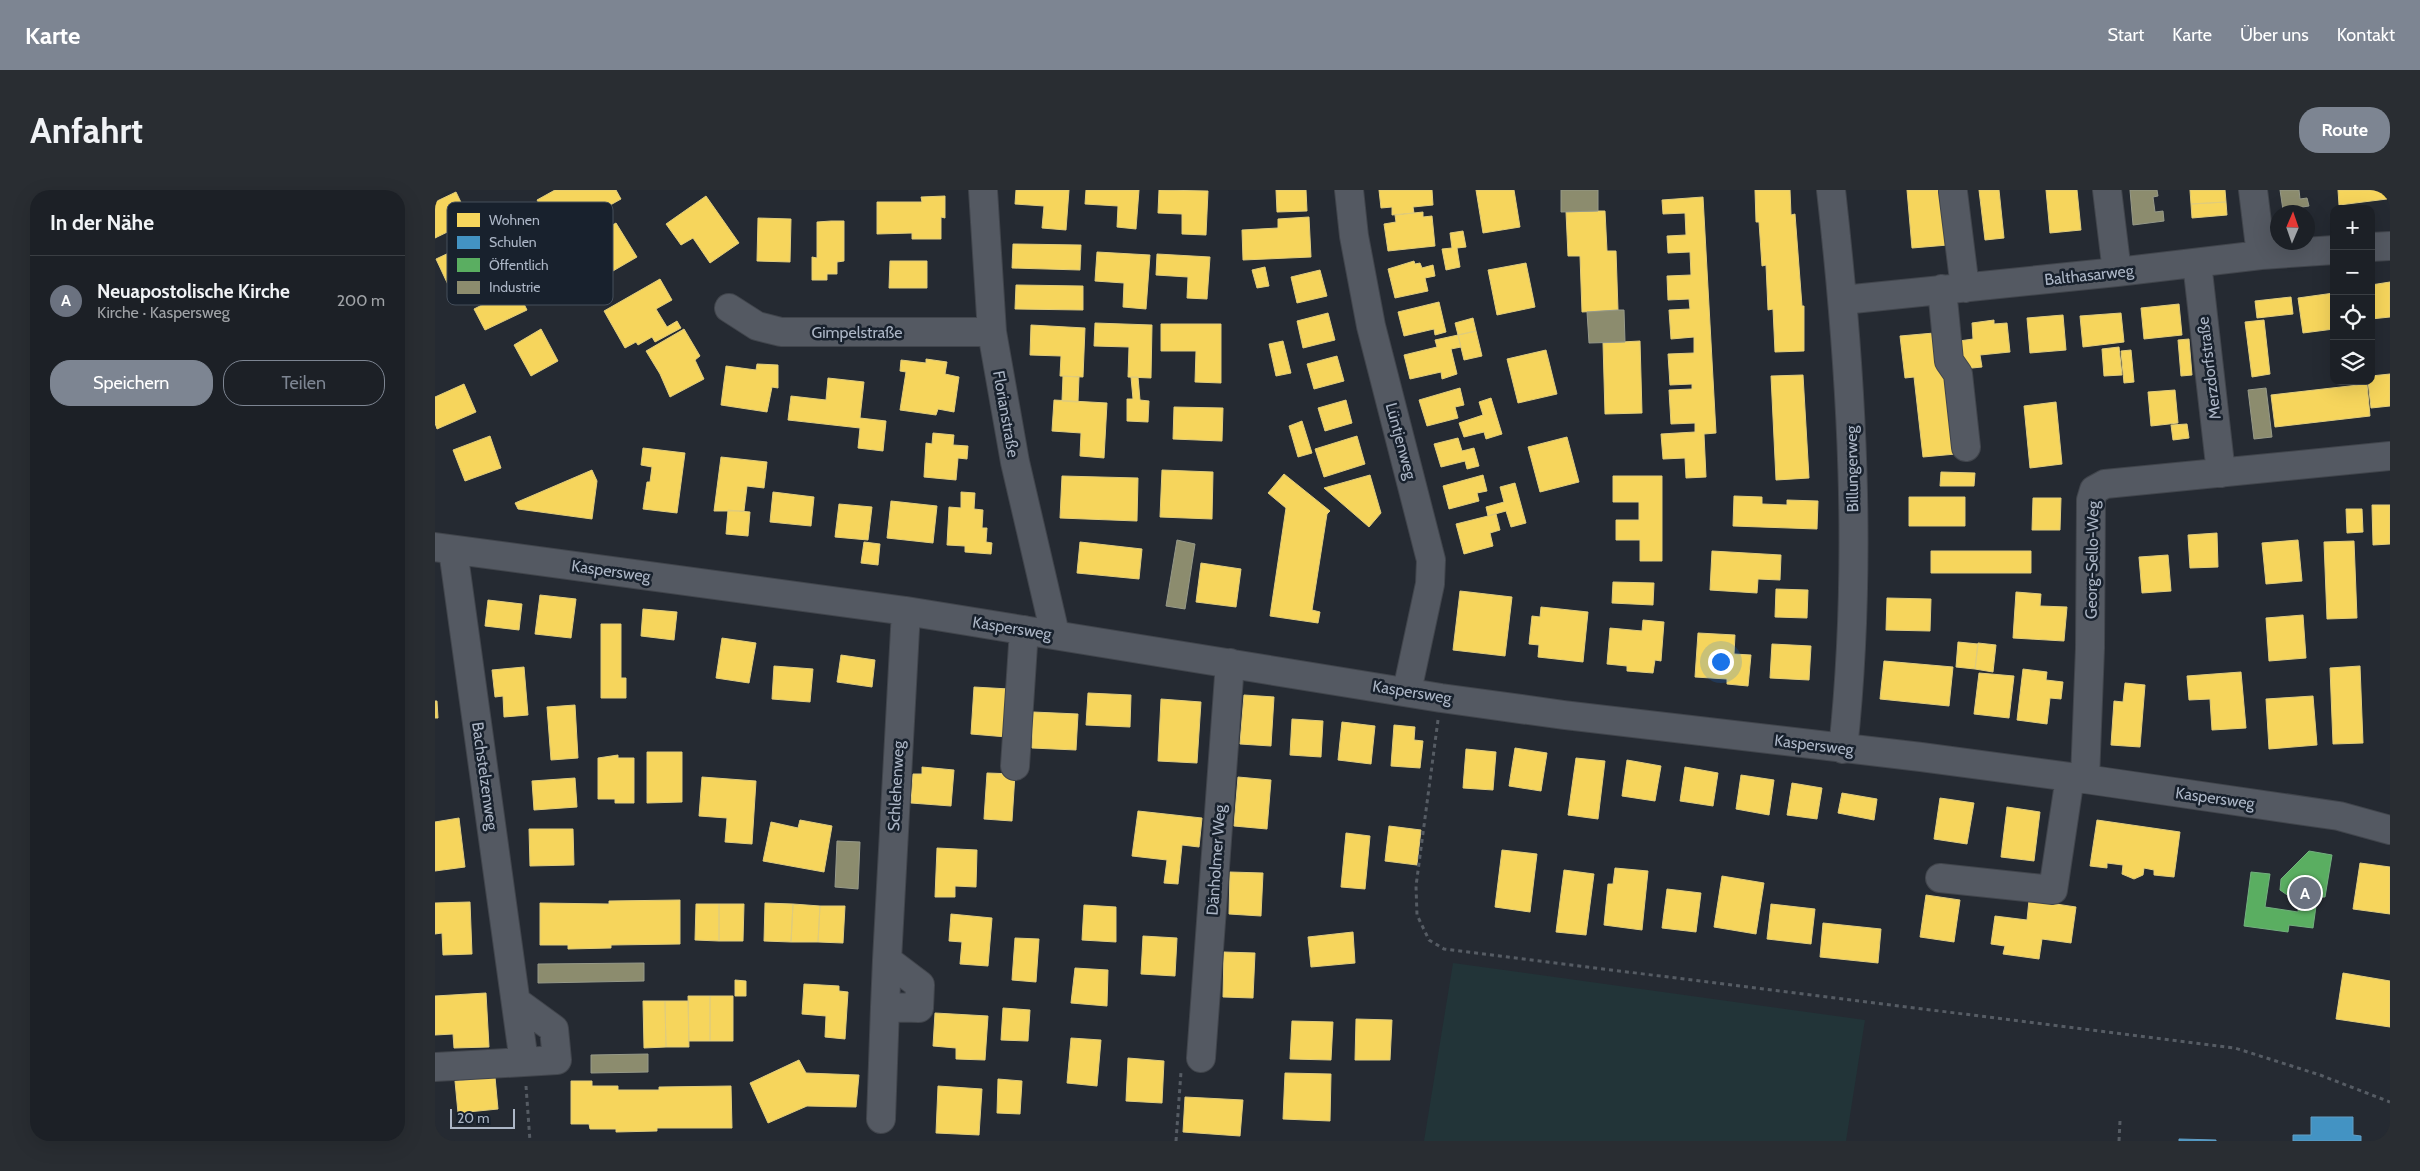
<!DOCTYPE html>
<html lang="de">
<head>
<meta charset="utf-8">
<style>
	body { margin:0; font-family:Cabin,sans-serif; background:#292d32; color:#f1f3f6 }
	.controls { position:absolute; right:15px; top:15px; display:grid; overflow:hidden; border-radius:10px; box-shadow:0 5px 20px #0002 }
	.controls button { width:45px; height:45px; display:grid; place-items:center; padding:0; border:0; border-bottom:1px solid #3a3e43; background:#1c2026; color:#f1f3f6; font:25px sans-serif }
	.compass { position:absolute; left:1835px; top:15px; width:45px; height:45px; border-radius:50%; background:#1c2026; box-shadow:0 5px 20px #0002; rotate:2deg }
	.scale { position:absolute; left:15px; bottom:12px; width:65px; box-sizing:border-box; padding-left:5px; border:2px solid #acb6c6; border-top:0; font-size:14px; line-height:18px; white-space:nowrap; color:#acb6c6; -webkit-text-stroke:4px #18212d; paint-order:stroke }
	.you { position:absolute; left:1285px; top:471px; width:18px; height:18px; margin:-12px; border:4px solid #fff; border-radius:50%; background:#1a73e8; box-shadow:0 0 0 8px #1a73e833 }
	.badge { display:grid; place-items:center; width:32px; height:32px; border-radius:50%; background:#7d8592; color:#fff; font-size:16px; font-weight:700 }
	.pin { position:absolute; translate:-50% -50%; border:2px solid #fff; box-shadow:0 1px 5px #0006 }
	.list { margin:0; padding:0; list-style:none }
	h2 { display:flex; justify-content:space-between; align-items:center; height:65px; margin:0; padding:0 20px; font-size:21px }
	h2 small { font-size:16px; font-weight:400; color:#a0a3a7 }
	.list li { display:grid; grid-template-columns:32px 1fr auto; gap:15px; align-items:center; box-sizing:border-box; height:90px; padding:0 20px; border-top:1px solid #3a3e43 }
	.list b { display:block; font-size:19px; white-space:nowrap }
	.list p { margin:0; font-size:16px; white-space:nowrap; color:#a0a3a7 }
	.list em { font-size:16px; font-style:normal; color:#a0a3a7 }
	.actions { display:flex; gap:10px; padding:15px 20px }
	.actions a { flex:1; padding:11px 0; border:1px solid #7d8592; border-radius:20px; text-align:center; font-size:18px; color:#7d8592 }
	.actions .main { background:#7d8592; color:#fff }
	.icon { flex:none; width:28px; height:28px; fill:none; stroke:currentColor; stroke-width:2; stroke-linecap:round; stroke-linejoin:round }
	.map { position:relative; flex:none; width:1955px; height:951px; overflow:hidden; border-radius:20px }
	header { display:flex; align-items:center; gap:30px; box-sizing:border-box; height:70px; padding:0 25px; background:#7d8592; color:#fff }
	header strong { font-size:24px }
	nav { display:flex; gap:28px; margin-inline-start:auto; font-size:18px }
	.intro { display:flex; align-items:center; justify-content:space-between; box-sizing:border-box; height:120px; padding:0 30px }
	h1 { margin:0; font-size:35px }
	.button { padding:12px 22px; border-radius:20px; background:#7d8592; color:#fff; font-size:18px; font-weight:700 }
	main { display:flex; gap:30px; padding:0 30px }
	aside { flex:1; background:#1c2026; border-radius:20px; box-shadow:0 5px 20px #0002 }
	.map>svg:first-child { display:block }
	.green { fill:#223438 }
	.homes { fill:#f6d55c; stroke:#e0cc7c }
	.schools { fill:#4393c3; stroke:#629ec4 }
	.public { fill:#5aae61; stroke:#73b07f }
	.industry { fill:#8c8c6e; stroke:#969988 }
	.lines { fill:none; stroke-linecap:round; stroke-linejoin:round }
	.minor-casing { stroke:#41454c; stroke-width:30 }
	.path { stroke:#565c64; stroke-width:3; stroke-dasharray:4 4; stroke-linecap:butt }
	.minor { stroke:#545962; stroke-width:28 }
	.labels { text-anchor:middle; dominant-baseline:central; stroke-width:5; stroke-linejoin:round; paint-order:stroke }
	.street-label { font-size:16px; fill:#acb6c6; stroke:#18212d }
	.key { fill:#18212d; stroke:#444e5b; stroke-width:1 }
	.key-label { font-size:14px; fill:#acb6c6 }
</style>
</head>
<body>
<header>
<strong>Karte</strong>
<nav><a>Start</a><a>Karte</a><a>Über uns</a><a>Kontakt</a></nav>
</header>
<div class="intro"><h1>Anfahrt</h1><a class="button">Route</a></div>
<main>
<aside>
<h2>In der Nähe<small></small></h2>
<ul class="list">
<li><span class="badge" style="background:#6b7280">A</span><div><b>Neuapostolische Kirche</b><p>Kirche · Kaspersweg</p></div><em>200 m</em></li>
</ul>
<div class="actions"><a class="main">Speichern</a><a>Teilen</a></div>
</aside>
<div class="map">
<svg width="1955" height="951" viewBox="0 0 1955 951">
	<rect width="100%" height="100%" fill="#252a32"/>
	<path class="green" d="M1018 773 1430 830 1411 951H989Z"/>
	<path class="homes" d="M120 0H181L186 9 122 45 102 10Z
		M581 0H634L631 40 607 38 609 16 580 14Z
		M651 0H704L701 39 682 37 683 16 650 14Z
		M724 0 773 1 771 45 747 44V24L723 23Z
		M841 0H871L872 21 842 22Z
		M944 0H997L998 15 978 17 979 23 957 25V17L946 18Z
		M1041 0H1079L1085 37 1048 43Z
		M1320 0H1355L1356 25 1360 24 1367 116H1369V161L1340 162 1338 119 1333 120 1331 75 1327 76 1324 32H1321Z
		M1472 0H1507L1513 55 1477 58Z
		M1544 0H1564L1569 48 1550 50Z
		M1611 0H1642L1646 40 1615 43Z
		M1755 0H1790L1791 12 1756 14Z
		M1903 0H1951L1952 9 1904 15Z
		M21 2 35 31 0 48V12Z
		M271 6 304 53 275 73 258 48 246 55 231 34Z
		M510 6V28L506 27V49H477V43L442 44V12H487L486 7Z
		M1268 7 1281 243 1269 244 1271 287 1251 288 1250 268 1228 269 1226 244 1260 242V233L1236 234 1234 200 1257 199V194L1235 195 1233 164 1259 163V147L1236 149 1234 120 1255 119 1254 109 1233 110 1232 86 1256 85 1255 62 1233 63 1232 46 1251 45 1250 23 1228 24 1227 10Z
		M1791 12 1792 25 1757 28 1756 14Z
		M1163 21H1170L1172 61H1181L1183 120 1147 122 1145 66H1133L1131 22Z
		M988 22V27L997 26 1000 56 953 61 949 34 961 32 960 25Z
		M874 27 876 67 808 70 807 40 843 38V29Z
		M323 28 356 29 355 72 322 71Z
		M396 31H409V71L402 72V84H392V90H377V67L382 68V32Z
		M181 33 202 67 159 92 139 57Z
		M1028 41 1031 57 1022 58 1025 77 1011 80 1007 59 1017 58 1015 43Z
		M50 46 65 75 15 99 1 69Z
		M578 54 646 55 645 80 577 78Z
		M662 62 715 65 711 119 688 117 689 93 660 91Z
		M722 64 775 67 772 109 752 108 753 87 721 85Z
		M455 71H492V98H454Z
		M979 71 980 74 985 73 987 78 998 75 1000 86 990 88 993 101 960 108 953 79Z
		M1091 73 1100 117 1062 125 1053 80Z
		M830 77 834 96 822 98 817 80Z
		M885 80 892 106 862 113 856 87Z
		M225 89 237 110 221 119 232 137 242 131 246 138 220 152 217 147 203 155 201 152 190 158 169 121Z
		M1955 92V127L1936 129V95Z
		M581 95 648 96V120L580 119Z
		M81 98 92 120 50 140 39 119Z
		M1899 103V139L1868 143 1863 108Z
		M1856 107 1858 124 1822 128 1820 111Z
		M1004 112 1011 142 1000 145 999 139 969 146 963 122Z
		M1744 114 1747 145 1709 149 1706 118Z
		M893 123 900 150 868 158 862 131Z
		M1686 123 1689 152 1648 157 1645 126Z
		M1628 125 1631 160 1595 163 1592 128Z
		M1038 128 1041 141 1023 145 1020 133Z
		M1559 130V134L1572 133 1575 162 1545 165 1547 177 1527 179 1524 151 1538 149 1537 133Z
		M1829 130 1835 184 1817 187 1810 132Z
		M660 133 717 135 716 188 693 187 694 157 659 156Z
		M726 134H786V193L760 192 761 161H726Z
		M596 135 650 138 648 187 625 186 626 166 595 165Z
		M106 139 123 171 96 186 79 155Z
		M249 139 265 166 260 170 269 189 235 207 225 184 211 161Z
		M1041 141 1047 166 1029 170 1023 145Z
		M1499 143 1503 181 1511 180 1521 264 1488 267 1479 187 1470 188 1465 146Z
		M1023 145 1026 157 1016 159 1022 184 1007 189 1006 182 975 189 969 165 1002 157 1000 150Z
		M1754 149 1757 185 1746 186 1743 150Z
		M848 151 856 183 841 186 834 154Z
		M1205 151 1207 223 1170 224 1168 153Z
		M1684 157 1687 185 1669 186 1667 159Z
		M1111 160 1122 204 1083 213 1072 169Z
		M1696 160 1699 192 1689 193 1686 161Z
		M902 166 909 191 879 199 872 174Z
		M491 169 512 172 510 184 524 187 519 222 503 219 501 225 465 220 471 182 465 181 466 170 491 173Z
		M322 174 343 175V198L337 197 332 222 286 215 291 176 321 180Z
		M1955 184V216L1936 218 1933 191H1936V186Z
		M1368 185 1374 288 1341 290 1336 186Z
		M628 186 644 187 643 212 627 211Z
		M696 187H703L705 210 714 211 713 232 692 231V209H698Z
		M393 188 429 192 425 228 451 231 448 261 423 258 425 238 353 230 356 206 391 210Z
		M29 194 41 222 2 239 0 233V207Z
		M1932 194 1935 226 1840 237 1836 205Z
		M1025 198 1029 215 1020 217 1023 228 992 236 984 210Z
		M1740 200 1743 233 1716 236 1713 202Z
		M1056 208 1067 244 1051 249 1049 242 1029 247 1024 233 1048 225 1044 212Z
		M619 210 672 213 669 268 645 266 646 243 617 241Z
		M911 210 917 233 890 241 883 218Z
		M1621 212 1627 274 1595 278 1589 216Z
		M739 217 788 218 787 251 738 249Z
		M867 231 877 263 863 267 854 236Z
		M1752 234 1754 248 1738 250 1736 235Z
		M498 243 519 245 518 255 533 256 532 269 523 268 521 290 489 287 491 253 497 254Z
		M55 246 66 278 30 291 18 260Z
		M922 246 930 274 889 287 880 259Z
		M1132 247 1144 292 1105 302 1093 257Z
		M1023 248 1027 261 1039 258 1044 276 1032 279 1030 271 1006 277 999 254Z
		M208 258 250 263 242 323 208 319 212 292H215L217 277 206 275Z
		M286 267 332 272 329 298 312 296 309 321H279Z
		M157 280 162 291 157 329 83 319 80 313Z
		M727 280 778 282 777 329 725 327Z
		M1506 282 1540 283 1539 296H1505Z
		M849 284 895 321 892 324 877 420 885 422 883 433 835 426 851 318 833 303Z
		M935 285 946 323 934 337 889 298Z
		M1048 285 1052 301 1042 303 1044 311 1014 319 1008 296Z
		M627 286 703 288 702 331 625 328Z
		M1178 286H1227V371H1205V350H1181V330H1204V312H1178Z
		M1080 293 1091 333 1076 337 1071 321 1053 326 1051 317 1069 312 1065 297Z
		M338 302 379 307 376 336 335 332Z
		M526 302 540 303 539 319 548 320 547 338H552L551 352 557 353 556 364 530 362V356L512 355 514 317 526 318Z
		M1299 306 1327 307V314L1352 315V310L1383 311 1382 339 1298 336Z
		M1474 307H1530V336H1474Z
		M1598 308H1626L1625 340H1597Z
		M456 311 502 316 498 353 452 348Z
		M404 314 437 317 433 350 400 347Z
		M1937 315H1955V354L1938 355Z
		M1911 319H1927L1928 342 1912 343Z
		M293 320 315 322 313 346 291 344Z
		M1061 324 1065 340 1055 343 1058 356 1029 364 1021 334Z
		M1782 343 1783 377 1755 378 1753 345Z
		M1863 350 1867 391 1831 394 1827 353Z
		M1919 351 1922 428 1892 429 1889 352Z
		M429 352 445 354 443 375 426 373Z
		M645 352 707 359 704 389 642 383Z
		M1277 361 1346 365 1345 390 1323 389 1322 403 1275 400Z
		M1496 361H1596V383H1496Z
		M1733 365 1736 401 1707 403 1704 367Z
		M766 373 806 379 801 417 761 412Z
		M1178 392 1219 393 1218 415 1177 413Z
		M1341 399 1373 400 1372 428 1340 427Z
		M1025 401 1077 407 1070 466 1018 460Z
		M1581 402 1606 404 1605 416 1632 417 1629 451 1578 448Z
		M105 405 141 409 136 448 100 444Z
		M1452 408 1496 409 1495 441 1451 440Z
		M53 410 87 414 84 440 50 436Z
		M1106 417 1153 422 1148 472 1103 467 1104 455 1094 454 1097 426 1105 427Z
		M208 419 242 422 239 450 206 446Z
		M1868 425 1871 468 1834 471 1831 428Z
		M1208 430 1229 432 1226 471 1220 470 1218 483 1192 481V476L1172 474 1175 438 1207 441Z
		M166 434H186V488H191V508H166Z
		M1263 443 1300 445 1299 464 1316 465 1313 496 1292 494V489L1260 487Z
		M287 448 321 453 314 493 281 488Z
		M1523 452 1543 454 1540 479 1521 477Z
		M1543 453 1561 455 1558 482 1540 479Z
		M1337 454 1376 456 1374 490 1335 488Z
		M406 465 440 470 437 497 402 492Z
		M1449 471 1518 477 1514 516 1445 509Z
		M339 476 378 479 375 512 337 509Z
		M1925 476 1928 553 1898 554 1895 478Z
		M89 477 93 525 69 527 68 506 60 507 57 480Z
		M1588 479 1612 482 1611 490 1628 492 1626 509 1615 508 1612 534 1582 530Z
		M1806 482 1811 538 1777 540 1775 509 1754 510 1752 486Z
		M1544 483 1579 486 1574 528 1539 524Z
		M1690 493 1710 495 1705 557 1676 555 1679 511 1688 512Z
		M539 497 574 499 572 547 536 544Z
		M653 503 696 505 695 537 651 535Z
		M809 505 839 507 836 556 805 554Z
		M1878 506 1882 555 1834 559 1831 509Z
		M726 509 766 512 762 573 723 571Z
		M0 511H2L3 528H0Z
		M140 515 143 568 116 570 112 517Z
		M598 522 643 524 641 560 597 558Z
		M857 529 888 531 886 567 855 565Z
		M907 532 940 536 936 574 903 570Z
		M959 535 980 537 979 550 988 551 985 578 956 576Z
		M1080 558 1112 563 1106 601 1074 596Z
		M1031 559 1061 562 1058 600 1028 598Z
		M212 562H247V612L212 613Z
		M183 565V568H199V613H180V609H163V568Z
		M1141 568 1170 571 1163 629 1133 625Z
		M1192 570 1226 576 1220 611 1187 606Z
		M487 577 519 580 516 616 476 613 478 584H487Z
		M1250 577 1283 583 1278 616 1245 611Z
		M552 583 580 584 577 631 549 629Z
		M1306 585 1339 590 1334 625 1301 619Z
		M267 587 321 591 317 654 290 652 292 628 264 626Z
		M803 587 836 590 832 639 799 636Z
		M140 588 142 617 99 620 97 591Z
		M1357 593 1387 598 1382 629 1352 625Z
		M1407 603 1442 609 1439 630 1403 623Z
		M1505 608 1539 613 1532 654 1499 649Z
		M1572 617 1605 622 1599 671 1566 667Z
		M703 621 767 628 764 657 747 655 743 694 729 693 732 670 697 666Z
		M24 628 30 677 0 681V632Z
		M365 630 397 636 389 682 328 671 336 632 363 638Z
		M1662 630 1745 642 1739 687 1719 685V680L1709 678 1708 685 1699 689 1687 684 1688 675 1672 673V678L1655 676Z
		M954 636 986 640 982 675 950 671Z
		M94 639H138L139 675 95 676Z
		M911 643 935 646 930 699 906 697Z
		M502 658 542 660 541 697 520 696V707H500Z
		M1067 660 1102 664 1095 722 1060 717Z
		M1925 673 1955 677V724L1918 719Z
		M1180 678 1213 681 1207 740 1169 735 1173 694H1178Z
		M1129 680 1159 684 1151 745 1121 742Z
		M795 682 828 683 826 726 794 724Z
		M1287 686 1329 693 1321 744 1279 737Z
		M1232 699 1266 703 1261 742 1227 738Z
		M1491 705 1525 710 1519 752 1485 747Z
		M245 710V754L176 755V758L133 759V755H105V713L174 714V711Z
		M1594 710 1641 717 1636 753 1607 749 1604 769 1568 764 1570 756 1556 754 1560 726 1592 730Z
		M35 712 37 764 8 765 7 743 0 744V713Z
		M330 713 358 714 356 752 329 751Z
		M261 714H284V751L260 750Z
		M284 714H309L308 751H284Z
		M358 714 385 716 383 752H356Z
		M1336 714 1380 719 1376 754 1332 749Z
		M649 715 681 717V752L647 750Z
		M385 716H410L408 753 383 752Z
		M516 724 557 728 553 776 525 774 527 752 514 751Z
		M1388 733 1446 739 1443 773 1385 767Z
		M918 742 920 773 876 777 873 747Z
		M708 746 742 748 740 786 706 784Z
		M580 748 604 749 601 792 577 790Z
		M789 762 820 763 818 808 788 807Z
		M640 778 673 780 672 816 636 813Z
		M1908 783 1955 791V837L1901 829Z
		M300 790 311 791V806H300Z
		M369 794 404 796V801L413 802 410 849 390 847 391 826 367 824Z
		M51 803 54 857 19 858 18 844 0 845V806Z
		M253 806H275V851H254Z
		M275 806H298V851H275Z
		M208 811H230L231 857 209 858Z
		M230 811H253L254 857H231Z
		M568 818 595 820 593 851 566 850Z
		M500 823 553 826 550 870 521 869V858L498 856Z
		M921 829 957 830 955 870H920Z
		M857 831 898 832 896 870 855 869Z
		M636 848 666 850 662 896 632 893Z
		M693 868 729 871 727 913 691 911Z
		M364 870 371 883 424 885 421 917 372 916 333 933 315 893Z
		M850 883 896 884 895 931 848 929Z
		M60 887 63 919 23 923 20 891Z
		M563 889 587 891 585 924 562 923Z
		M136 891H157V896H183V900H224V897L296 896 297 938H222V941L181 942V939H155L154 934H136Z
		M503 896 547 899 544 945 501 943Z
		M750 907 808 910 805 946 748 942Z"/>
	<path class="schools" d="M1876 927H1918V945L1926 946V951H1858V945H1876Z
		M1744 949 1781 950V951H1744Z"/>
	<path class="public" d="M1874 661 1897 665 1890 707H1884L1878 714 1881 716 1878 738 1854 735 1853 742 1809 736 1816 682 1835 684 1830 717 1863 722 1864 713 1845 700 1846 689Z"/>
	<path class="industry" d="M1126 0H1163V21L1126 22Z
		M1695 0H1722L1723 6 1718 7 1720 22 1728 21 1729 31 1698 35Z
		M1845 0H1864L1865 9 1872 8 1874 16 1848 20Z
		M1183 120H1189L1190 152 1154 153 1152 122Z
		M1831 198 1837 247 1819 249 1813 200Z
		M742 350 760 354 750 419 731 416Z
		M402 651 425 652 423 699 400 697Z
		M209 773V791L103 793V774Z
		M213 864V882L156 883V865Z"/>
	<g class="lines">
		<defs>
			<path id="minor" d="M548 0 557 142 580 272 620 444
				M914 0 919 46 936 136 996 370 995 394 972 501
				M1396 0C1417 185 1428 373 1408 559
				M1672 0 1682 82
				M1818 0 1826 65
				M1518 2 1530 98
				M1936 57 1955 56
				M1762 73 1786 283
				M1507 99 1514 171 1523 184 1531 257
				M1408 110 1682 82 1826 65 1899 60
				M294 118 322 136 346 142H557
				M0 357 471 421 1006 508 1129 525 1486 567 1650 589 1904 626 1955 640
				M18 360 89 872 122 870 119 839 82 812
				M580 576 589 440
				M1650 589 1655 458 1656 310 1659 300 1670 294 1955 266
				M1505 688 1618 700 1635 587
				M452 770 485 795 484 818 450 817 452 770 471 421
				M766 868 795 473
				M0 877 89 872
				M446 929 450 817"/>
		</defs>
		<use href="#minor" class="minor-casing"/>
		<path class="path" d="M1003 530 981 696 982 725 994 750 1009 759 1800 858 1885 885 1955 912
			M91 896 95 951
			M741 951 746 882
			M1684 951 1685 931"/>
		<use href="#minor" class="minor"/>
	</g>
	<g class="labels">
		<g class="street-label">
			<text transform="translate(1654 85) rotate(-6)">Balthasarweg</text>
			<text x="422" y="142">Gimpelstraße</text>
			<text transform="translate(1774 178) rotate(-97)">Merzdorfstraße</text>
			<text transform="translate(571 224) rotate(80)">Florianstraße</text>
			<text transform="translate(966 251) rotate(75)">Lüntjenweg</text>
			<text transform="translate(1417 279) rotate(-91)">Billungerweg</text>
			<text transform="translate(1657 370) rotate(-89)">Georg-Sello-Weg</text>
			<text transform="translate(176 381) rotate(8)">Kaspersweg</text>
			<text transform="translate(577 438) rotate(9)">Kaspersweg</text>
			<text transform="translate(977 502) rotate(9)">Kaspersweg</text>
			<text transform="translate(1379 555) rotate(7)">Kaspersweg</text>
			<text transform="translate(50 586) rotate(82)">Bachstelzenweg</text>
			<text transform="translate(461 596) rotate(-87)">Schlehenweg</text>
			<text transform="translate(1780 608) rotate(8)">Kaspersweg</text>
			<text transform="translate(781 670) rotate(-86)">Dänholmer Weg</text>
		</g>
	</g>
	<rect x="12" y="12" width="166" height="103" rx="8" class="key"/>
	<rect x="22" y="23" width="23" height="14" fill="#f6d55c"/>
	<rect x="22" y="46" width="23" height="13" fill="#4393c3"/>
	<rect x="22" y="68" width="23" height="14" fill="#5aae61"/>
	<rect x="22" y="91" width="23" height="13" fill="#8c8c6e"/>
	<g class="key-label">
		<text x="54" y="35">Wohnen</text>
		<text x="54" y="57">Schulen</text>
		<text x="54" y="80">Öffentlich</text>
		<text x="54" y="102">Industrie</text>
	</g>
</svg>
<div class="controls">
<button>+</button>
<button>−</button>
<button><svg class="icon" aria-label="locate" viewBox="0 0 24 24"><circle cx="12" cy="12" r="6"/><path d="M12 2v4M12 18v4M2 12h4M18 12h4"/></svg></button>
<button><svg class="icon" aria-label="layers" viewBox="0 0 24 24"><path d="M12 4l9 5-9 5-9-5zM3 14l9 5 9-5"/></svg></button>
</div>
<svg class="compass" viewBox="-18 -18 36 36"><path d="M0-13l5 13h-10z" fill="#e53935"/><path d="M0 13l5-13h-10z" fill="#a0a3a7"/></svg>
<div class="scale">20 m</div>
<div class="you"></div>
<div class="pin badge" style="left:1870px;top:703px;background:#6b7280">A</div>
</div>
</main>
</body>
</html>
